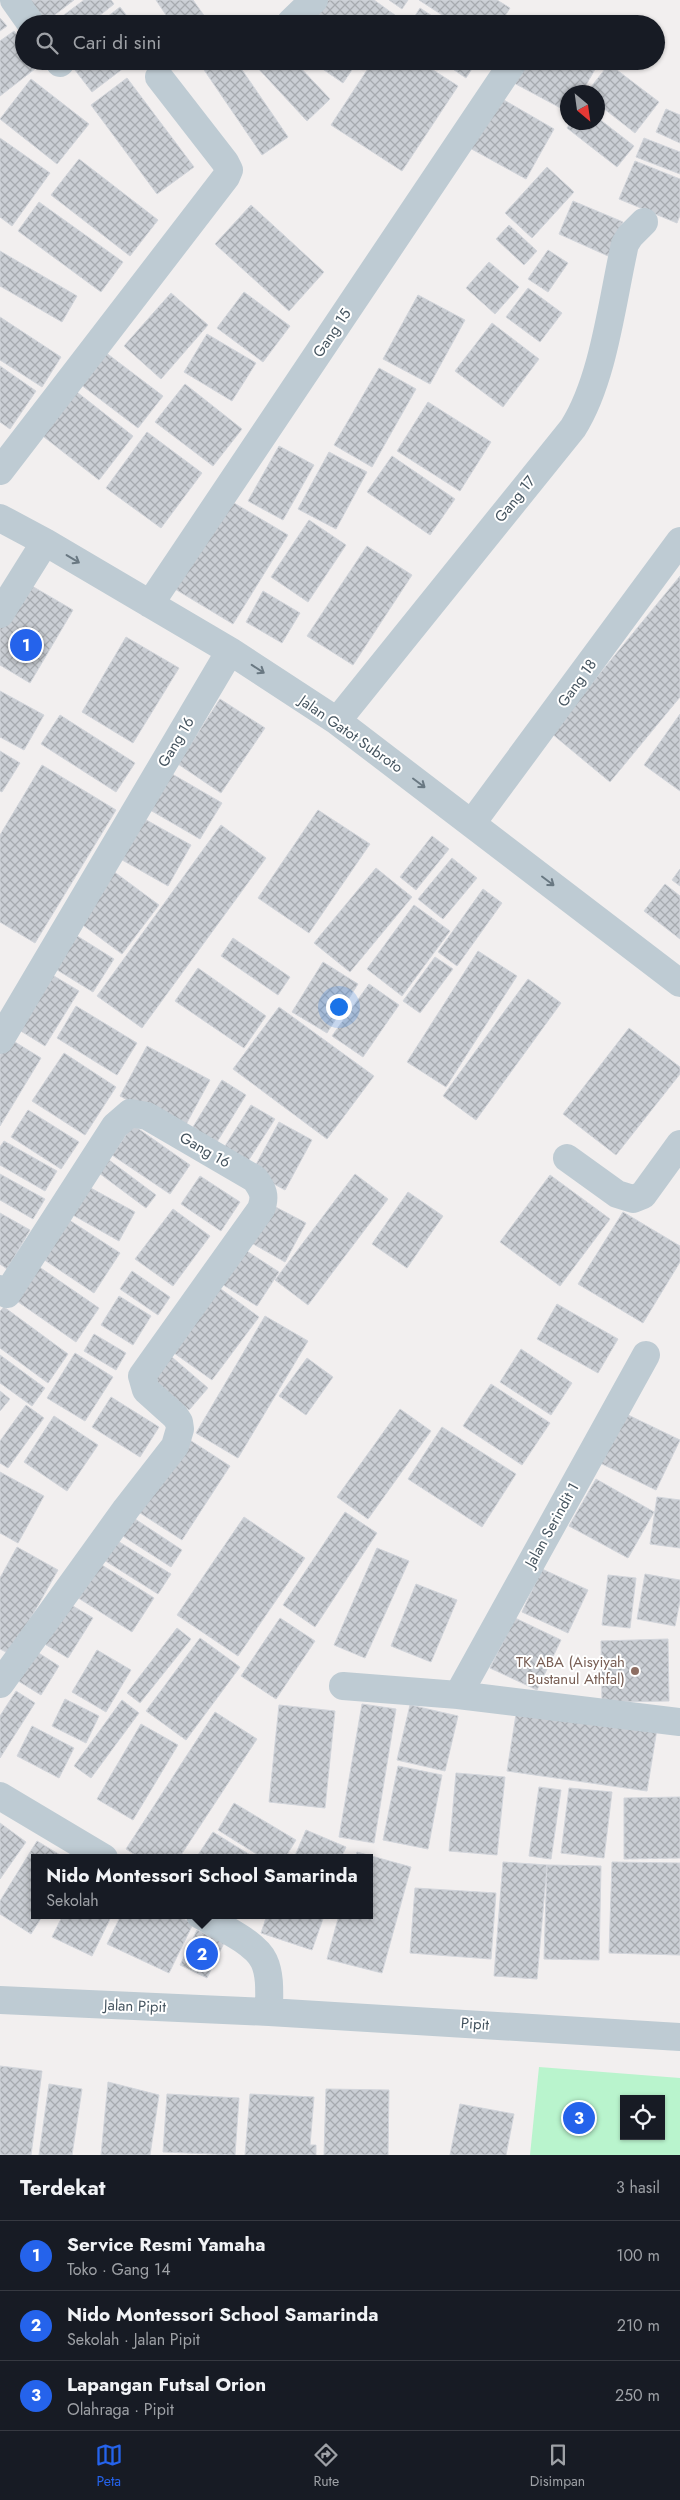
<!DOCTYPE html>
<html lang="id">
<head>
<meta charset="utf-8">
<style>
	body { margin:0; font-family:Jost,sans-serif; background:#242831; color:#f1f3f6 }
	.controls { position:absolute; right:15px; bottom:15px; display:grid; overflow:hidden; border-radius:0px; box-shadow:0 1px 4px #0004 }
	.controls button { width:45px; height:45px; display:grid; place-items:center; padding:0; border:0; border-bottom:1px solid #363941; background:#171b24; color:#f1f3f6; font:25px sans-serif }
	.compass { position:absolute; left:560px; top:85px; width:45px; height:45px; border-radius:50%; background:#171b24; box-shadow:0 1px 4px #0004; rotate:151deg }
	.you { position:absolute; left:338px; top:1006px; width:18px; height:18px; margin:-12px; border:4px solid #fff; border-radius:50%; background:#1a73e8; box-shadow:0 0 0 8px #1a73e833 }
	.badge { display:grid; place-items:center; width:32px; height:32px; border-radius:50%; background:#2563eb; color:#fff; font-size:16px; font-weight:700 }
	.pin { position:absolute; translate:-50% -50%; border:2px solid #fff; box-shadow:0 1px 5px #0006 }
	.popup { position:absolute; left:31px; top:1854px; width:342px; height:65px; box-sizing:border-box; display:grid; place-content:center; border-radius:0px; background:#171b24; filter:drop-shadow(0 1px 4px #0005); font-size:16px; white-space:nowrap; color:#9ea1a6 }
	.popup b { font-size:19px; color:#f1f3f6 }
	.popup::after { content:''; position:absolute; left:50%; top:100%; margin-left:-10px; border:10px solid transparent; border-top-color:#171b24 }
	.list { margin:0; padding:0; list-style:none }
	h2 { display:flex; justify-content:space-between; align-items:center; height:65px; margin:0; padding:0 20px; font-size:21px }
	h2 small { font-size:16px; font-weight:400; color:#9ea1a6 }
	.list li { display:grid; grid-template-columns:32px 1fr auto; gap:15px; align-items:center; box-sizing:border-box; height:70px; padding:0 20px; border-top:1px solid #363941 }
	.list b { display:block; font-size:19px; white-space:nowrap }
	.list p { margin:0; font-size:16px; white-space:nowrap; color:#9ea1a6 }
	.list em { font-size:16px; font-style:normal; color:#9ea1a6 }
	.icon { flex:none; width:28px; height:28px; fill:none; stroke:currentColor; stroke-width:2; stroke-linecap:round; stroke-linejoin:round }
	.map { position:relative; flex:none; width:680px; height:2155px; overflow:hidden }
	.search { position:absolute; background:#171b24; box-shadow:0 1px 4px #0004; left:15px; right:15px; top:15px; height:55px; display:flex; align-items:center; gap:12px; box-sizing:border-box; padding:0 18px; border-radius:28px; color:#9ea1a6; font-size:19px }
	.sheet { height:275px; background:#171b24 }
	nav { display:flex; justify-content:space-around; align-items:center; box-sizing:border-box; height:70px; border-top:1px solid #363941; background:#171b24; font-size:14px; color:#9ea1a6 }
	nav a { display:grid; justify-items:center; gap:2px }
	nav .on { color:#2563eb }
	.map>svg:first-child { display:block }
	.green { fill:#b9f4cd; fill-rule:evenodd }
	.building { fill:url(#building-cross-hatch); stroke:#d2d5db }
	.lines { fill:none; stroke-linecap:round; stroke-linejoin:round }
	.minor { stroke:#becbd3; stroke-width:28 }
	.oneway { stroke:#697882 }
	.education-dot { fill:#8d6e63; stroke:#fff; stroke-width:2 }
	.labels { text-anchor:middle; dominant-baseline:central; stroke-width:4; stroke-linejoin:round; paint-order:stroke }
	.street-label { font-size:15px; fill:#45545f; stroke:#fff }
	.education-label { font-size:15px; fill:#785e54; stroke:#fff; text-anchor:end }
</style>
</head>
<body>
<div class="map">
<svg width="680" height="2155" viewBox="0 0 680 2155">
	<defs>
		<pattern id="building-cross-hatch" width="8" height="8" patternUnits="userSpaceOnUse" patternTransform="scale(1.25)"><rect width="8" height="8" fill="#caced4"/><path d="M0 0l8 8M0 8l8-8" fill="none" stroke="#a6aaaf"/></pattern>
	</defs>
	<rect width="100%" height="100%" fill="#f2efef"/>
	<path class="green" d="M539 2067 680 2078V2155H530ZM624 2099H661V2136H624Z"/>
	<path class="building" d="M18 0H74L43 24Z
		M84 0H111L114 4 89 24H52Z
		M156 0H193L210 24H172Z
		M328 0H374L399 18 395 24H326L316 16Z
		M389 0H408L402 9Z
		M419 0H497L510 8 500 24H456Z
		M120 7 133 24H98Z
		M420 8 444 24H410Z
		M0 18 7 26 0 31Z
		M14 31 24 44V61H37L40 65 0 96V41Z
		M68 61H133L92 92Z
		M198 61H236L288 137 262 155Z
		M257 61H294L330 99 307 121 254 64Z
		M311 61H358L343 83Z
		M373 61H419L458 86 402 171 331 125Z
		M441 61H477L466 78Z
		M526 61H593L598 64 582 92H568V112L514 83Z
		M609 64 659 102 635 133 598 104V92H587Z
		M127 78 194 167 157 194 91 105Z
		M31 79 89 124 57 164 0 119Z
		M497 96 554 129 526 179 468 147Z
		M666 109 680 115V143L656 132Z
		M598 118 634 146 617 167 567 128 571 122H598Z
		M0 138 50 173 12 226 0 217Z
		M644 138 680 152V174L636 157Z
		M79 159 158 220 130 256 51 195Z
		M635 161 680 179V215L677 223 619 199Z
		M547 167 574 192 532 238 505 213Z
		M573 201 623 222 608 256 559 234Z
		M39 202 123 262 101 292 18 231Z
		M251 205 324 272 289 311 215 244Z
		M509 225 537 251 524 265 496 239Z
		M548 250 568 263 548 292 528 279Z
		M0 251 77 296 62 322 0 286Z
		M489 262 519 287 495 314 466 288Z
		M528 288 562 313 540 342 506 317Z
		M244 292 290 326 263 362 217 328Z
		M171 293 208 325 161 379 124 346Z
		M418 295 465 320 430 384 383 359Z
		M0 317 61 357 42 387 0 360Z
		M492 323 539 359 503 407 455 371Z
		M207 334 256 363 232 401 184 372Z
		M101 349 163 396 138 428 76 381Z
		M0 366 36 391 10 429 0 422Z
		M379 368 416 389 372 467 334 445Z
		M185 384 242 429 213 466 155 422Z
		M73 389 133 436 99 480 39 433Z
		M428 402 491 442 460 491 397 451Z
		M147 432 202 473 161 528 106 488Z
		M279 446 314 465 283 520 248 501Z
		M329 452 367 472 336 529 298 509Z
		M392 456 455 499 430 535 367 492Z
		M229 500 288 535 233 624 175 589Z
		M309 520 346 545 308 602 271 577Z
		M367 546 412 575 353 665 307 636Z
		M680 576V697L610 782 551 733Z
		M25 582 73 610 30 683 0 665V624Z
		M263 591 300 613 282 643 246 622Z
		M126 637 179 668 133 743 82 712Z
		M0 691 44 715 24 750 0 737Z
		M220 699 265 728 221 793 178 764Z
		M680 714V791L644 765Z
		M60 715 135 763 116 792 41 744Z
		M0 751 20 763 2 792 0 791Z
		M42 765 116 810 35 943 0 922V835Z
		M167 771 222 803 200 839 145 807Z
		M318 810 370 844 309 933 258 898Z
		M141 817 191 845 168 886 117 857Z
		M221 825 266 858 142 1028 97 996Z
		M432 836 449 849 416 890 400 877Z
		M452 858 477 878 443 919 418 899Z
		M376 868 412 897 350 972 314 943Z
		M680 869V886L672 880Z
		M113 871 159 905 122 954 76 920Z
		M665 884 680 896V939L644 911Z
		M483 889 502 903 457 966 438 952Z
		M414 905 450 931 402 996 367 969Z
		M74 934 114 959 93 992 54 968Z
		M233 938 290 977 278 995 221 956Z
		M478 951 517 976 446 1087 407 1062Z
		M435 957 453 969 420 1013 403 1001Z
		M323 962 358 984 327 1033 292 1012Z
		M198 968 266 1016 244 1048 175 1001Z
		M49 973 79 991 45 1046 16 1028Z
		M528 979 561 1003 476 1120 443 1096Z
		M369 984 399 1005 363 1057 332 1036Z
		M76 1006 137 1043 117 1075 57 1038Z
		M279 1007 374 1076 327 1139 233 1069Z
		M629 1028 680 1067V1074L616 1155 563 1114Z
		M10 1039 41 1058 0 1126V1055Z
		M147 1046 210 1080 183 1130 120 1096Z
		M64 1053 116 1087 85 1135 32 1101Z
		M222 1080 246 1095 212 1150 188 1135Z
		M251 1105 275 1119 243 1169 220 1154Z
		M28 1110 79 1142 61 1169 11 1137Z
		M279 1122 312 1140 285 1190 252 1172Z
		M133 1125 190 1165 170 1194 112 1155Z
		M4 1141 57 1171 45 1191 0 1165V1147Z
		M109 1160 156 1195 146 1208 99 1173Z
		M0 1174 45 1199 33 1219 0 1200Z
		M355 1174 388 1199 308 1305 275 1280Z
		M550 1175 610 1219 560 1286 500 1242Z
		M200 1176 240 1202 221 1231 181 1204Z
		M87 1186 135 1212 119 1241 71 1214Z
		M408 1192 443 1216 407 1268 372 1244Z
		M268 1203 306 1223 285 1262 248 1241Z
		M173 1209 210 1236 173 1286 135 1259Z
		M623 1212 680 1246V1262L643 1323 578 1284Z
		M0 1213 30 1230 7 1269 0 1264Z
		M66 1218 120 1253 94 1293 40 1257Z
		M239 1246 279 1272 257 1306 217 1281Z
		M35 1264 99 1308 76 1342 11 1297Z
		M132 1271 170 1297 158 1315 120 1289Z
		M214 1284 259 1317 212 1380 167 1348Z
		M119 1296 151 1316 133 1345 101 1325Z
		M557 1304 618 1339 598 1373 537 1339Z
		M4 1307 68 1354 48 1383 0 1348V1311Z
		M265 1316 308 1341 238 1458 196 1433Z
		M94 1334 126 1353 116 1370 84 1351Z
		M521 1349 572 1383 551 1415 500 1382Z
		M166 1352 208 1388 189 1410 147 1375Z
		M75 1353 113 1377 85 1421 47 1398Z
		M0 1355 45 1388 32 1406 0 1383Z
		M307 1358 333 1377 306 1415 279 1396Z
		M491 1384 550 1423 522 1465 463 1426Z
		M0 1391 10 1399 0 1411Z
		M111 1397 159 1427 140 1457 92 1427Z
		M26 1405 44 1418 8 1468 0 1463V1441Z
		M400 1409 431 1431 368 1519 337 1497Z
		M624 1413 680 1440 656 1490 600 1463Z
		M54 1416 98 1445 67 1491 24 1462Z
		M442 1427 516 1474 482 1527 408 1479Z
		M185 1437 230 1466 182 1540 137 1511Z
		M0 1472 44 1496 18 1543 0 1533Z
		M596 1479 654 1512 628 1558 569 1526Z
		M657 1497 680 1500V1548L650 1544Z
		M345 1512 377 1533 315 1627 283 1605Z
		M126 1513 182 1550 171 1567 115 1531Z
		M244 1517 305 1558 238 1656 177 1615Z
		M108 1535 171 1574 158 1594 96 1555Z
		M17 1547 58 1570 10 1654 0 1649V1578Z
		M377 1548 409 1561 365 1658 334 1645Z
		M94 1560 154 1598 132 1632 72 1594Z
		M542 1569 588 1590 568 1633 522 1612Z
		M645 1574 680 1580V1601L675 1626 637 1619Z
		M608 1575 636 1578 630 1628 602 1625Z
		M416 1584 457 1600 431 1662 391 1646Z
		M68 1603 93 1618 68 1658 43 1643Z
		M280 1618 315 1641 276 1699 241 1676Z
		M515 1618 561 1640 537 1690 490 1668Z
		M177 1628 191 1639 140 1703 127 1693Z
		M200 1638 240 1667 186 1740 146 1711Z
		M668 1639 669 1701 602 1702 601 1641Z
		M34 1650 59 1666 41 1695 15 1679Z
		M97 1650 131 1670 106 1712 72 1692Z
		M16 1691 35 1703 0 1758V1716Z
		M65 1699 99 1716 86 1743 52 1726Z
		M122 1700 139 1713 91 1778 74 1766Z
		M362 1704 396 1709 374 1843 339 1837Z
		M279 1705 335 1711 325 1808 269 1802Z
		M410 1705 458 1716 445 1771 397 1760Z
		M517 1708 657 1729 647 1791 507 1771Z
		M215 1712 257 1739 179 1858H140L126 1849Z
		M141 1724 178 1745 133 1820 97 1799Z
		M32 1726 74 1748 59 1778 17 1756Z
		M398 1766 442 1775 428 1849 383 1840Z
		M456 1773 505 1777 497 1855 449 1851Z
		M539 1787 561 1790 551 1859 529 1856Z
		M569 1788 612 1792 604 1858 561 1853Z
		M680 1797V1858L624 1859V1798Z
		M234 1803 296 1840 285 1858H263L218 1830Z
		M0 1823 26 1842 0 1879Z
		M306 1830 346 1847 341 1858H294Z
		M213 1832 255 1858H196Z
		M37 1841 65 1858H34V1915H43L31 1934 0 1914V1901Z
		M357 1852 411 1867 382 1973 327 1959 339 1915H370V1858H355Z
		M503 1862 547 1865 537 1979 494 1976Z
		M612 1862 680 1863V1955L609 1953Z
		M547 1865 601 1866 599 1960 544 1959Z
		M415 1888 496 1893 491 1959 410 1953Z
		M63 1915H112L92 1956 52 1937Z
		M121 1915H175L193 1924 169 1973 107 1944Z
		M267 1915 324 1916 312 1950 261 1933Z
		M197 1930 224 1943 207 1978 180 1965Z
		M0 2066 42 2071 31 2155H0Z
		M108 2082 159 2095 150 2155H101Z
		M49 2084 82 2089 72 2155H39Z
		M326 2089 389 2090 388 2155H324Z
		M167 2094 239 2098 235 2155 163 2152Z
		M250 2094 314 2097 310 2145H316V2155H245Z
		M460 2104 514 2114 506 2155H450Z"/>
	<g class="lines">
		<path class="minor" d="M14 0 31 24
			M291 22 314 0
			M59 61 60 63
			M0 471 226 177 229 170 225 162 159 77
			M0 518 45 542 230 651 337 721 680 983
			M150 604 514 61
			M0 614 45 542
			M337 721 573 428C604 379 612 301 625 244L630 236 644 222
			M472 823 680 541
			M0 1040 230 651
			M567 1158 617 1194 633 1199 643 1195 680 1144
			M0 1289 7 1294 115 1126 130 1113 147 1116 255 1179C263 1190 266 1196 261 1209L142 1376 146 1390 175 1416 179 1422 180 1429 175 1446 126 1509 0 1684
			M343 1686 458 1695 680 1722
			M458 1695 646 1355
			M0 1796 104 1858
			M200 1915C219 1926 255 1942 264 1961 271 1976 269 1996 269 2012
			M0 2000 269 2012 680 2037"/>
	</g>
	<defs><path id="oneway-shaft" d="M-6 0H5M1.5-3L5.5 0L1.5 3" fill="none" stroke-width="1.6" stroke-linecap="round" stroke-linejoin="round" transform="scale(1.25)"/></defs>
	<g class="oneway">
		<use href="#oneway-shaft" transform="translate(73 559) rotate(31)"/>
		<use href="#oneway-shaft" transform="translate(258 669) rotate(33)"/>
		<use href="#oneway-shaft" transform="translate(419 783) rotate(37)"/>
		<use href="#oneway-shaft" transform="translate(548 881) rotate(37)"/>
	</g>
	<circle class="education-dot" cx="635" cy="1671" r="5"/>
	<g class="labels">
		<g class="street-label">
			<text transform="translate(332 333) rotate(-56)">Gang 15</text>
			<text transform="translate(515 499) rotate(-51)">Gang 17</text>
			<text transform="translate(577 683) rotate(-54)">Gang 18</text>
			<text transform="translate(351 734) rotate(35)">Jalan Gatot Subroto</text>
			<text transform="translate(176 742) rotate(-59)">Gang 16</text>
			<text transform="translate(205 1150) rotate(30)">Gang 16</text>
			<text transform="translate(552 1525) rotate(-61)">Jalan Serindit 1</text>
			<text transform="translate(135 2006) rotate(2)">Jalan Pipit</text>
			<text transform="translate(475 2024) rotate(4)">Pipit</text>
		</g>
		<g class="education-label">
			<text x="625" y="1662">TK ABA (Aisyiyah<tspan x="625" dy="17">Bustanul Athfal)</tspan></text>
		</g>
	</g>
</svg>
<div class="controls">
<button><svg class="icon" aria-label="locate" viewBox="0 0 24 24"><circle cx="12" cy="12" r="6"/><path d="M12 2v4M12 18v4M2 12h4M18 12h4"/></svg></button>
</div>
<svg class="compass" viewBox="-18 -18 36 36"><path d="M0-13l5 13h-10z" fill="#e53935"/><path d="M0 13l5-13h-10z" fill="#9ea1a6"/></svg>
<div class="you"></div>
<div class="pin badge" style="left:26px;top:645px">1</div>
<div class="pin badge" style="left:202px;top:1954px">2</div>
<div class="popup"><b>Nido Montessori School Samarinda</b>Sekolah</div>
<div class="pin badge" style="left:579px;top:2118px">3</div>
<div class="search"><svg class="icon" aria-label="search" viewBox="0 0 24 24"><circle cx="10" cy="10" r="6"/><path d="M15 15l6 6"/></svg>Cari di sini</div>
</div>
<section class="sheet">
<h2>Terdekat<small>3 hasil</small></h2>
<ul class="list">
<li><span class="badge">1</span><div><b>Service Resmi Yamaha</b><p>Toko · Gang 14</p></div><em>100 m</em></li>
<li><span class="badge">2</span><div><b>Nido Montessori School Samarinda</b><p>Sekolah · Jalan Pipit</p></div><em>210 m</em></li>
<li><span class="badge">3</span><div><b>Lapangan Futsal Orion</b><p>Olahraga · Pipit</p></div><em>250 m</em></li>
</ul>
</section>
<nav>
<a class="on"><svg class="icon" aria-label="map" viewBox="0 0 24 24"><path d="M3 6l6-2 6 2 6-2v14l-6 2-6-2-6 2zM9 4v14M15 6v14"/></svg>Peta</a>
<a><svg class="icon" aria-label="directions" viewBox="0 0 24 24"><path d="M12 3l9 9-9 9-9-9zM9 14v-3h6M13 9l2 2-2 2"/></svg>Rute</a>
<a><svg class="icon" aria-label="saved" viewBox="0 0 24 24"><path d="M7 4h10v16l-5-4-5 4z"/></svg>Disimpan</a>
</nav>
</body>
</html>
